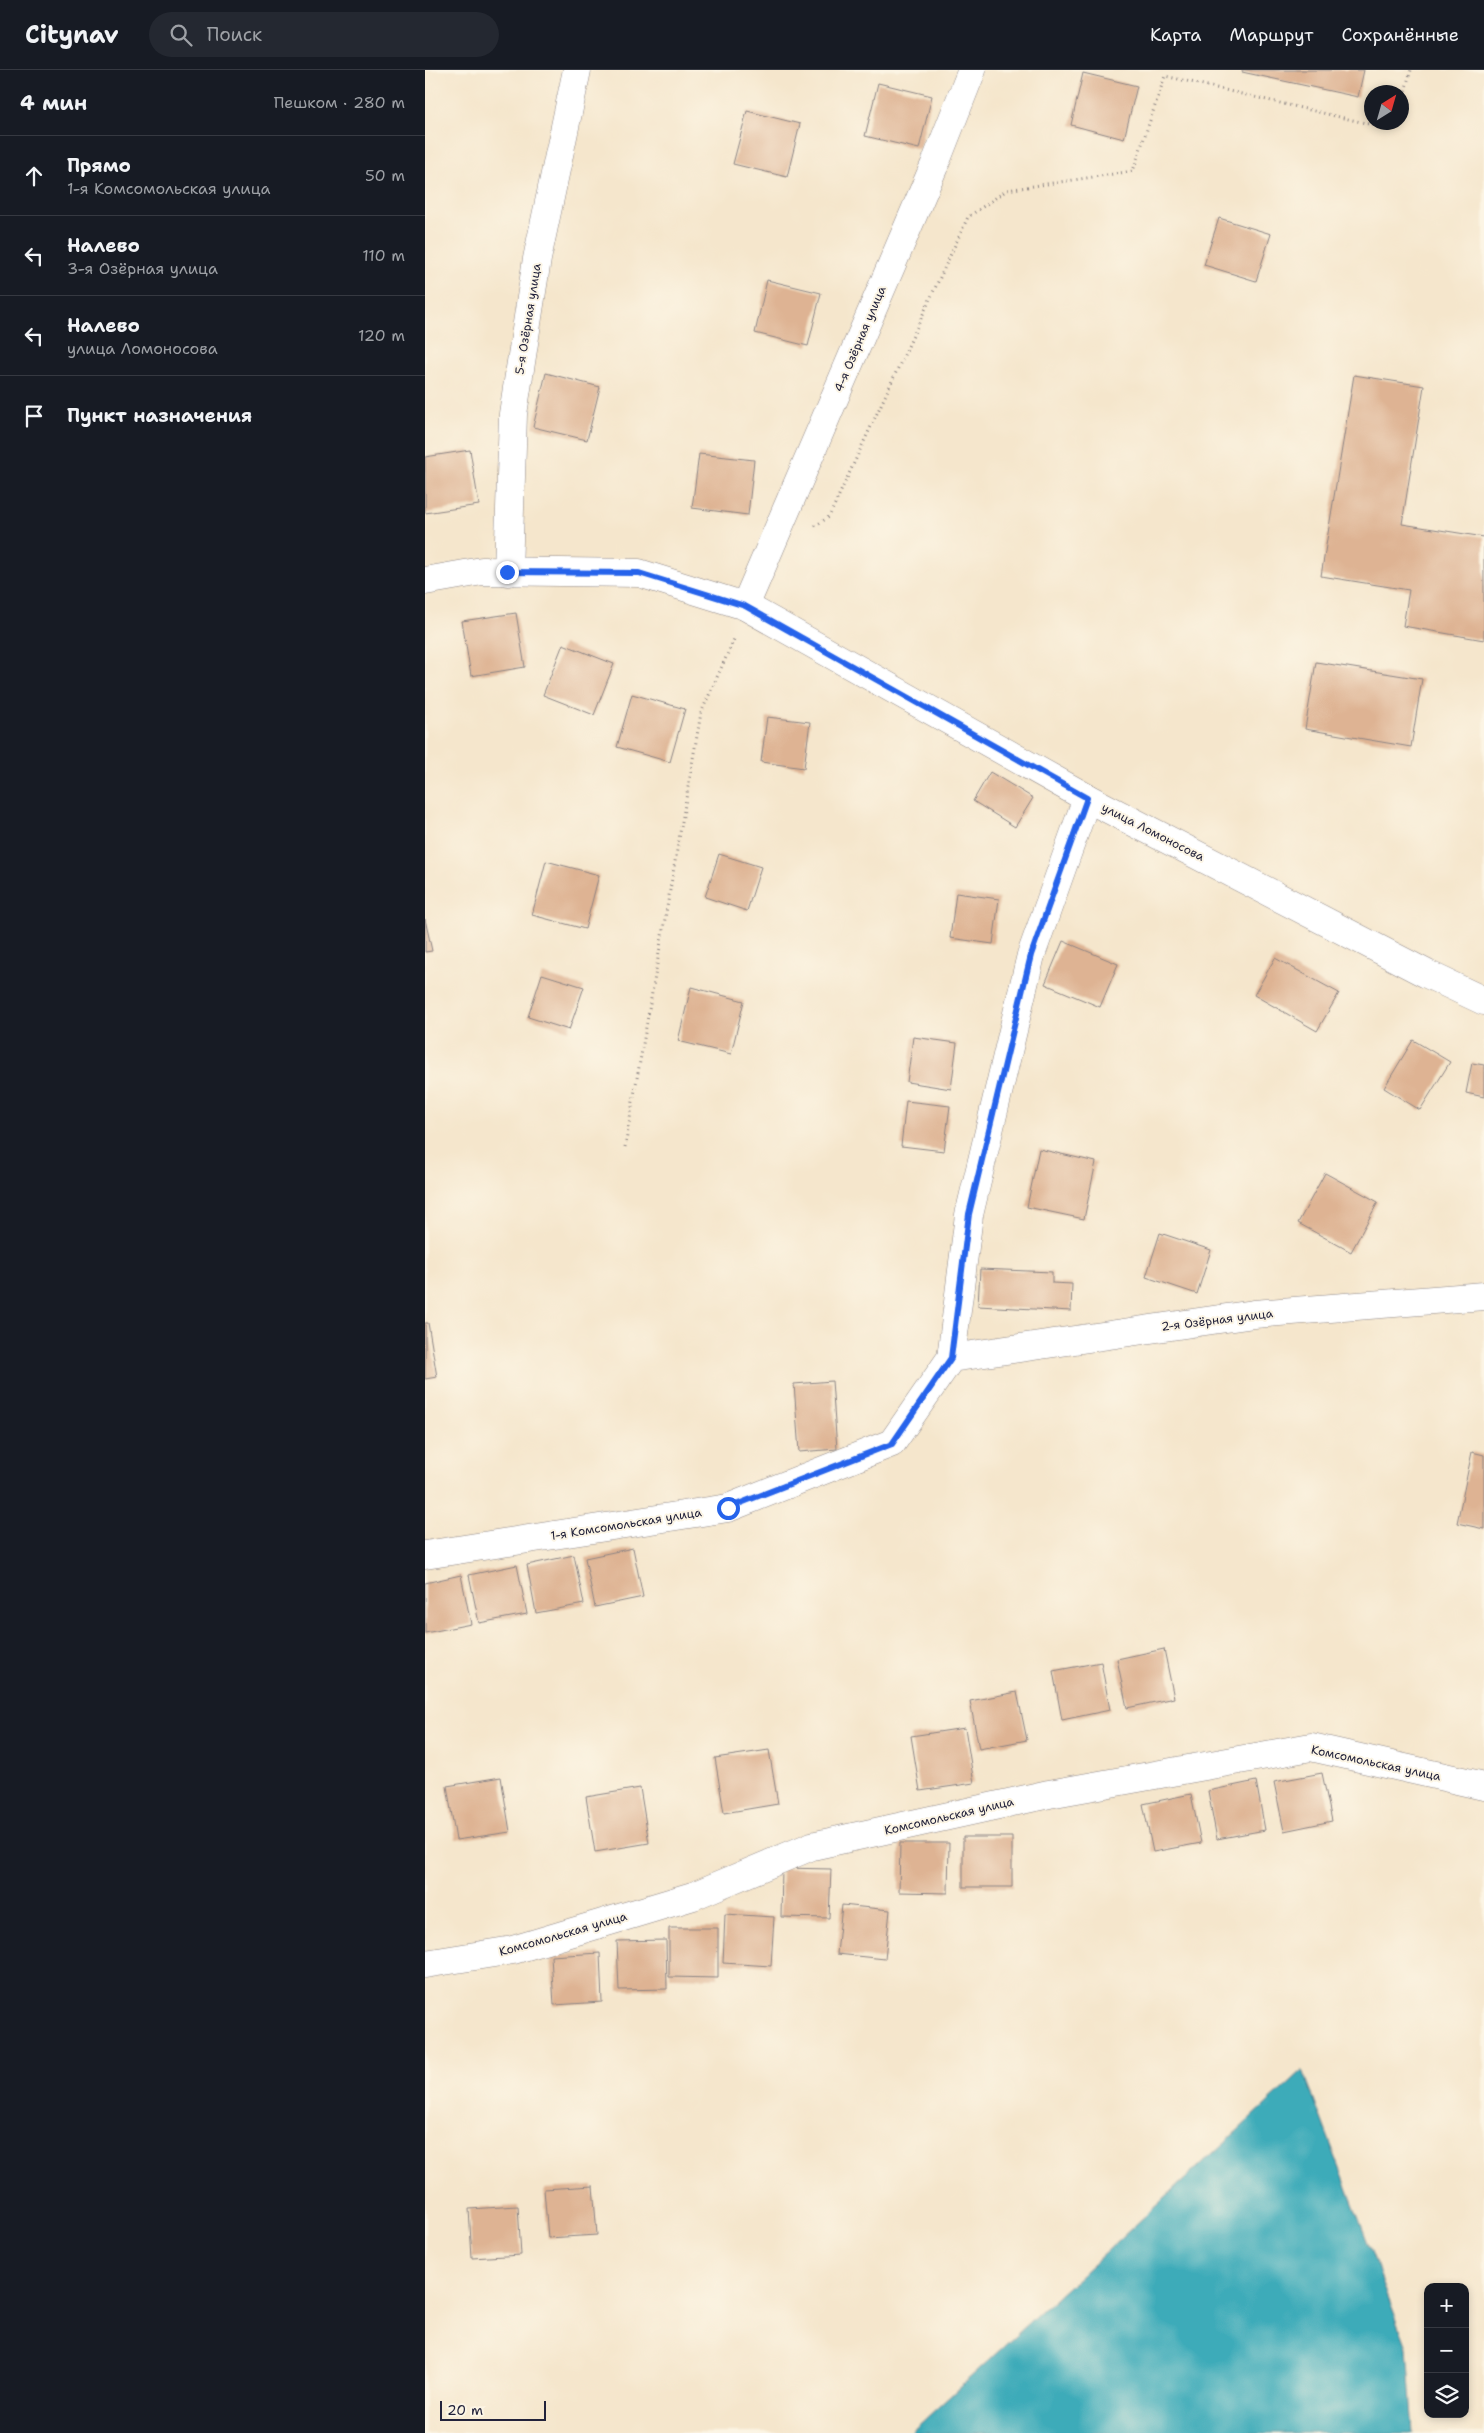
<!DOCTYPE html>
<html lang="ru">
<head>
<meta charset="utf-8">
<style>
	body { margin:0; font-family:"Shantell Sans",sans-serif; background:#242831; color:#f1f3f6 }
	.controls { position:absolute; right:15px; bottom:15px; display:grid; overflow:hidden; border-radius:10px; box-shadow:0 2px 8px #0003 }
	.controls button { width:45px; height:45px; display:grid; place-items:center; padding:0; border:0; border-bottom:1px solid #363941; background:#171b24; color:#f1f3f6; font:25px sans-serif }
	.compass { position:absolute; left:939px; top:15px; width:45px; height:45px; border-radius:50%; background:#171b24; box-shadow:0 2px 8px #0003; rotate:37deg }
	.scale { position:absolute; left:15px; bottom:12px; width:106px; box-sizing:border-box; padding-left:5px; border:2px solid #22223b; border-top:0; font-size:14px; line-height:18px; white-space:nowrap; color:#22223b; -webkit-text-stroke:4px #fcf5e5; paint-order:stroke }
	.stop { position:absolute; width:15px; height:15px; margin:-11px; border:4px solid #2563eb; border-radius:50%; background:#fff }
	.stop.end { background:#2563eb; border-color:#fff; box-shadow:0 1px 5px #0008 }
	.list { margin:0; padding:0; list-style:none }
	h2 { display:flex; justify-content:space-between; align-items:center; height:65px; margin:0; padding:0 20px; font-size:21px }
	h2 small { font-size:16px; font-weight:400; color:#9ea1a6 }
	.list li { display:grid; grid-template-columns:32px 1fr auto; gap:15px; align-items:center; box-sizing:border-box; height:80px; padding:0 20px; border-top:1px solid #363941 }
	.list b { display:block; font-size:19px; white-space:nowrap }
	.list p { margin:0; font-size:16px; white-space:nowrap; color:#9ea1a6 }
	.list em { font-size:16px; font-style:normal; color:#9ea1a6 }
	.icon { flex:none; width:28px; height:28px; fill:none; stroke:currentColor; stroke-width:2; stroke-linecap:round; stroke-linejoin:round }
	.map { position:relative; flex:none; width:1059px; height:2363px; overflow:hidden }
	header { display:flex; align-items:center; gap:30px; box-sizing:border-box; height:70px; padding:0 25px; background:#171b24; border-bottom:1px solid #363941 }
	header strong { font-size:24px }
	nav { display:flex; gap:28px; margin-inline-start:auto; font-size:18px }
	.search { width:350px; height:45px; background:#242831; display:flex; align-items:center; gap:12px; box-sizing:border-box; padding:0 18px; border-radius:28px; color:#9ea1a6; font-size:19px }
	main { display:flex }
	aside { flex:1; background:#171b24 }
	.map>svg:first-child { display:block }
	.water { fill:#3cabb9; stroke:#2f667a }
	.building { fill:#deb393 }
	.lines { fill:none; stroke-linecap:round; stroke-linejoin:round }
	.minor-casing { stroke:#8c8484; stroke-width:29 }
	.tertiary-casing { stroke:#8c8484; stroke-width:29 }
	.path { stroke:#8c8484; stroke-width:3; stroke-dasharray:1 4; stroke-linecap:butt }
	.minor { stroke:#fff; stroke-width:28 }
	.tertiary { stroke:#fff; stroke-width:28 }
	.route { stroke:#2563eb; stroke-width:6 }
	.labels { text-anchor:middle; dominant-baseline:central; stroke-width:4; stroke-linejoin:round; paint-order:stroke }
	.street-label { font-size:12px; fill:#22223b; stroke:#fcf5e5 }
</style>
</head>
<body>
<header>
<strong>Citynav</strong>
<div class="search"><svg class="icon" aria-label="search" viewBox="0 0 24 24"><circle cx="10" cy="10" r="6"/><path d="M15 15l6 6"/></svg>Поиск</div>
<nav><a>Карта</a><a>Маршрут</a><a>Сохранённые</a></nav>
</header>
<main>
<aside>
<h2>4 мин<small>Пешком · 280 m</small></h2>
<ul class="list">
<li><svg class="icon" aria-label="ahead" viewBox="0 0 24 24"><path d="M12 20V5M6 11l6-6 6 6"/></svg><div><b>Прямо</b><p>1-я Комсомольская улица</p></div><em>50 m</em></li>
<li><svg class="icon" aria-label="left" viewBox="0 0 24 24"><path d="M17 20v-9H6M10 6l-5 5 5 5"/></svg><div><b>Налево</b><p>3-я Озёрная улица</p></div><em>110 m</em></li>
<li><svg class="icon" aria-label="left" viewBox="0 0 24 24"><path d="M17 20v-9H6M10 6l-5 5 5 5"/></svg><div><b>Налево</b><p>улица Ломоносова</p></div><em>120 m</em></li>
<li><svg class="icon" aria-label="arrive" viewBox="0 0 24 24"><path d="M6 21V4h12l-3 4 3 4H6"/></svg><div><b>Пункт назначения</b></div></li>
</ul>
</aside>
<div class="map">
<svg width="1059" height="2363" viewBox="0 0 1059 2363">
	<rect width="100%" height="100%" fill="#fcf5e5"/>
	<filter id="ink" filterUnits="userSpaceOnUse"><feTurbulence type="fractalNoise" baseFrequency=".02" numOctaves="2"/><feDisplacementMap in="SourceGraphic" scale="10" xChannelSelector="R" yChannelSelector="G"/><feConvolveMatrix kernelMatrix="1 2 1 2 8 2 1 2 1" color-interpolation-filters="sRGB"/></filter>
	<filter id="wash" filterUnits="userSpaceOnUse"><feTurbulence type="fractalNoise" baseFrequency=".0096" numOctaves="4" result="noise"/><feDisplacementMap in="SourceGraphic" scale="20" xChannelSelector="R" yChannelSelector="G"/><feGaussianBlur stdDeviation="1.12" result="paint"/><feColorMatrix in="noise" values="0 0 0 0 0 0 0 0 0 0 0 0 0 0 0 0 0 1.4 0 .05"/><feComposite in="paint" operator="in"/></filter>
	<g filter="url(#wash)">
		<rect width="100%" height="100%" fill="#f5e6cc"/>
		<path class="water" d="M878 2000 982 2277 988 2363H485Z"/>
		<g id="blocks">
			<path class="building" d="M817 0H939L933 27 817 2Z
				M658 3 712 16 699 69 646 55Z
				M453 13 507 26 494 79 440 66Z
				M322 41 375 54 362 107 308 94Z
				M794 148 846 164 831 211 779 195Z
				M342 210 396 223 383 276 330 263Z
				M121 303 175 317 162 370 108 357Z
				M929 305 999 316 977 454 1059 467V570L978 556 984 520 896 506Z
				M45 380 54 435 0 443V387Z
				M274 384 329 390 323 445 267 438Z
				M91 543 100 597 46 606 37 551Z
				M138 574 189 594 169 645 118 625Z
				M891 592 997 609 986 677 880 659Z
				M207 624 260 639 245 692 192 677Z
				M342 647 385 652 379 698 336 692Z
				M565 702 608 728 590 757 548 731Z
				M294 784 336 797 322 841 280 827Z
				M121 791 174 805 160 859 107 845Z
				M531 823 574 829 568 874 525 868Z
				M0 849 7 881 0 882Z
				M638 871 693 894 675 937 620 914Z
				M850 888 914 923 892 961 829 925Z
				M117 904 159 917 144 960 103 947Z
				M266 917 319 931 306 984 253 971Z
				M488 967 532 973 526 1019 482 1012Z
				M988 970 1025 992 995 1040 959 1018Z
				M1047 993 1059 995V1027L1041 1023Z
				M481 1031 525 1036 519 1081 476 1076Z
				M614 1079 671 1092 659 1149 602 1137Z
				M900 1103 953 1132 926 1182 873 1153Z
				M735 1163 786 1180 772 1224 721 1207Z
				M555 1199 627 1202V1213L647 1214 646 1241 553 1236Z
				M0 1253H3L12 1307 0 1309Z
				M407 1311 412 1379 374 1382 369 1314Z
				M1047 1382 1059 1385V1459L1032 1453Z
				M208 1478 218 1527 170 1537 160 1488Z
				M149 1485 159 1534 111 1543 102 1495Z
				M92 1495 102 1544 54 1553 44 1505Z
				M36 1505 46 1554 0 1563V1513Z
				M739 1579 749 1628 702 1638 692 1589Z
				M676 1592 685 1640 637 1650 628 1601Z
				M592 1622 602 1670 554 1679 545 1631Z
				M540 1658 549 1713 495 1721 486 1666Z
				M344 1680 353 1734 299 1743 290 1688Z
				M897 1703 907 1751 859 1761 849 1712Z
				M76 1707 85 1762 31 1770 22 1716Z
				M831 1711 840 1760 792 1769 783 1721Z
				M215 1718 224 1773 170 1782 161 1727Z
				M766 1724 776 1773 728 1782 718 1734Z
				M538 1767H587V1817H538Z
				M475 1773H524L523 1823 474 1822Z
				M357 1798 406 1799 404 1848 356 1847Z
				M417 1835 465 1840 460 1889 412 1884Z
				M300 1844 349 1847 346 1896 298 1893Z
				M244 1858H293V1908L244 1907Z
				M241 1870 242 1919 194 1920 192 1871Z
				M175 1883 177 1932 129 1935 126 1886Z
				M168 2116 172 2165 123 2168 119 2119Z
				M93 2136 96 2185 47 2188 44 2139Z"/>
		</g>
	</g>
	<g filter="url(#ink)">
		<use href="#blocks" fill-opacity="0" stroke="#8c8484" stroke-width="1"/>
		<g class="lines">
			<defs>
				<path id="minor" d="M83 502 88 344 112 189 152 0
					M320 536 510 94 547 0
					M526 1288 829 1244 1059 1226
					M0 1485 303 1438 467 1373 526 1288 544 1145 606 885 662 728
					M0 1894 88 1880 268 1826 387 1776 624 1724 886 1677 1059 1716"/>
				<path id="tertiary" d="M0 511 57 501 214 503 320 536 662 728 1002 904 1059 931"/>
			</defs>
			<use href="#minor" class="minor-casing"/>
			<use href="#tertiary" class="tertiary-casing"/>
			<path class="path" d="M976 35 986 0
				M390 456 404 447 543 147 582 120 708 101 740 6 970 60 972 52
				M200 1077 276 643 310 567"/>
			<use href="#minor" class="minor"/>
			<use href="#tertiary" class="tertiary"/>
		</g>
	</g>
	<g class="lines" filter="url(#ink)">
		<path class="route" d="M82 502 214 503 320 536 662 728 606 885 544 1144 526 1288 467 1374 303 1438"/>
	</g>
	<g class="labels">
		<g class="street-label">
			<text transform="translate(103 249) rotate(-81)">5-я Озёрная улица</text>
			<text transform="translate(435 269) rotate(-67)">4-я Озёрная улица</text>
			<text transform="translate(728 762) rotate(27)">улица Ломоносова</text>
			<text transform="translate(792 1250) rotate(-7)">2-я Озёрная улица</text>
			<text transform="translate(201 1454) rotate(-9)">1-я Комсомольская улица</text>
			<text transform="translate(951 1693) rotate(12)">Комсомольская улица</text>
			<text transform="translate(524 1746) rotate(-13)">Комсомольская улица</text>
			<text transform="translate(138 1864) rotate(-16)">Комсомольская улица</text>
		</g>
	</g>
</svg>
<div class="controls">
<button>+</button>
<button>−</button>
<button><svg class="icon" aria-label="layers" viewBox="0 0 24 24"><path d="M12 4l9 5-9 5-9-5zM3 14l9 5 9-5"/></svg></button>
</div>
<svg class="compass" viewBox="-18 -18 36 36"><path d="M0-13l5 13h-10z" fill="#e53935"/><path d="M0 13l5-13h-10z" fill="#9ea1a6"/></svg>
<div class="scale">20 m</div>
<div class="stop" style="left:303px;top:1438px"></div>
<div class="stop end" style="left:82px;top:502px"></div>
</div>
</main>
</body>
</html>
